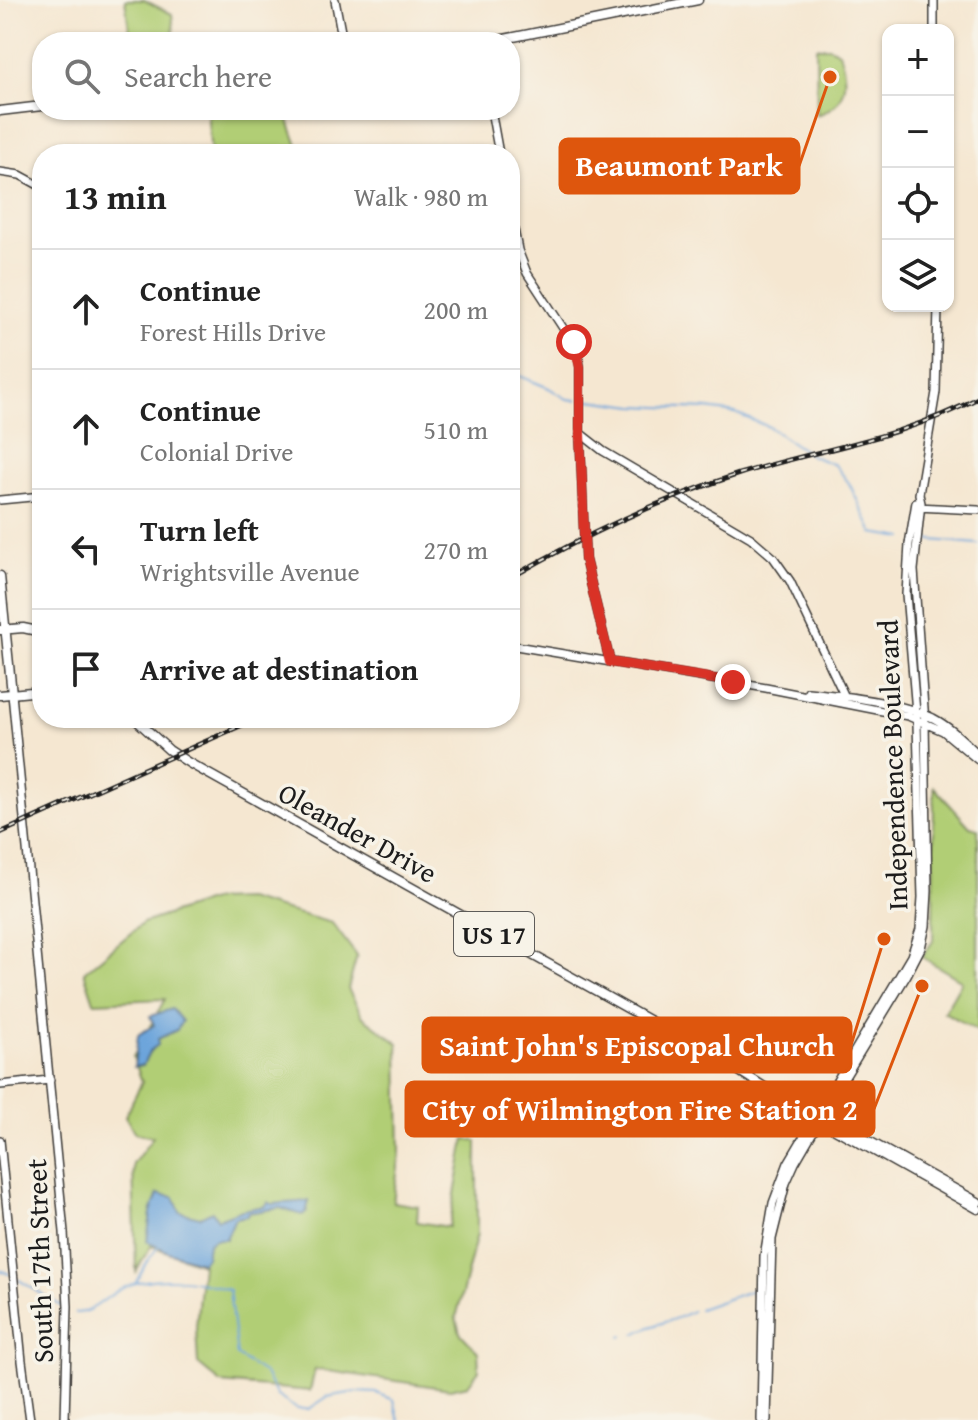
<!DOCTYPE html>
<html lang="en">
<head>
<meta charset="utf-8">
<style>
	body { margin:0; font-family:"Gentium Book Plus",serif; background:#f6f6f6; color:#222 }
	.controls { position:absolute; right:24px; top:24px; display:grid; overflow:hidden; border-radius:16px; box-shadow:0 2px 6px #0004 }
	.controls button { width:72px; height:72px; display:grid; place-items:center; padding:0; border:0; border-bottom:2px solid #e0e0e0; background:#fff; color:#222; font:40px sans-serif }
	.stop { position:absolute; width:24px; height:24px; margin:-18px; border:6px solid #d93025; border-radius:50%; background:#fff }
	.stop.end { background:#d93025; border-color:#fff; box-shadow:0 2px 8px #0008 }
	.list { margin:0; padding:0; list-style:none }
	h2 { display:flex; justify-content:space-between; align-items:center; height:104px; margin:0; padding:0 32px; font-size:34px }
	h2 small { font-size:26px; font-weight:400; color:#767676 }
	.list li { display:grid; grid-template-columns:52px 1fr auto; gap:24px; align-items:center; box-sizing:border-box; height:120px; padding:0 32px; border-top:2px solid #e0e0e0 }
	.list b { display:block; font-size:30px; white-space:nowrap }
	.list p { margin:0; font-size:26px; white-space:nowrap; color:#767676 }
	.list em { font-size:26px; font-style:normal; color:#767676 }
	.icon { flex:none; width:44px; height:44px; fill:none; stroke:currentColor; stroke-width:2; stroke-linecap:round; stroke-linejoin:round }
	.map { position:relative; flex:none; width:978px; height:1420px; overflow:hidden }
	.search { position:absolute; background:#fff; box-shadow:0 2px 6px #0004; left:32px; top:32px; width:488px; height:88px; display:flex; align-items:center; gap:20px; box-sizing:border-box; padding:0 28px; border-radius:32px; color:#767676; font-size:30px }
	.panel { position:absolute; background:#fff; box-shadow:0 2px 6px #0004; left:32px; top:144px; width:488px; height:584px; border-radius:32px }
	.map>svg:first-child { display:block }
	.green { fill:#b1ce75; stroke:#667548; stroke-width:2 }
	.water { fill:#6ca4db; stroke:#44607c; stroke-width:2 }
	.lines { fill:none; stroke-linecap:round; stroke-linejoin:round }
	.stream { stroke:#6ca4db; stroke-width:2 }
	.secondary-casing { stroke:#3d3a37; stroke-width:10 }
	.primary-casing { stroke:#3d3a37; stroke-width:11 }
	.secondary { stroke:#fff; stroke-width:7 }
	.primary { stroke:#fff; stroke-width:8 }
	.rail-casing { stroke:#1c1c1c; stroke-width:5 }
	.rail { stroke:#f7f3e8; stroke-width:2; stroke-dasharray:6; stroke-linecap:butt }
	.route { stroke:#d93025; stroke-width:10 }
	.labels { text-anchor:middle; dominant-baseline:central; stroke-width:7; stroke-linejoin:round; paint-order:stroke }
	.shield { fill:#f7f3e8; stroke:#5e5c59; stroke-width:2 }
	.shield-label { font-size:26px; font-weight:bold; fill:#1c1c1c }
	.street-label { font-size:28px; fill:#1c1c1c; stroke:#f7f3e8 }
	.leader { fill:none; stroke:#de560d; stroke-width:3 }
	.callout-dot { fill:#de560d; stroke:#f7f3e8; stroke-width:3 }
	.callout { fill:#de560d; stroke:#de560d; stroke-width:3 }
	.callout-label { font-size:30px; text-anchor:middle; font-weight:bold; fill:#fff }
</style>
</head>
<body>
<div class="map">
<svg width="978" height="1420" viewBox="0 0 978 1420">
	<rect width="100%" height="100%" fill="#f7f3e8"/>
	<filter id="ink" filterUnits="userSpaceOnUse"><feTurbulence type="fractalNoise" baseFrequency=".0125" numOctaves="2"/><feDisplacementMap in="SourceGraphic" scale="16" xChannelSelector="R" yChannelSelector="G"/><feConvolveMatrix kernelMatrix="1 2 1 2 8 2 1 2 1" color-interpolation-filters="sRGB"/></filter>
	<filter id="wash" filterUnits="userSpaceOnUse"><feTurbulence type="fractalNoise" baseFrequency=".006" numOctaves="4" result="noise"/><feDisplacementMap in="SourceGraphic" scale="32" xChannelSelector="R" yChannelSelector="G"/><feGaussianBlur stdDeviation="1.8" result="paint"/><feColorMatrix in="noise" values="0 0 0 0 0 0 0 0 0 0 0 0 0 0 0 0 0 1.4 0 .05"/><feComposite in="paint" operator="in"/></filter>
	<g filter="url(#wash)">
		<rect width="100%" height="100%" fill="#f5e7d1"/>
		<path class="green" d="M125 0H144L172 14 175 42H131Z
			M816 47H829L839 52C849 80 847 105 817 115Z
			M207 110H285L301 154H211Z
			M934 787 970 827 978 829V1031L944 1012 962 981 922 957 933 941Z
			M246 899 332 923 357 956 348 989 363 1017 398 1043 400 1153 393 1202 418 1206 417 1222 449 1227 465 1139 477 1141V1234L456 1318 460 1333 478 1352 479 1370 468 1385 450 1389 315 1369 310 1391 221 1383 198 1364 196 1327 202 1264 151 1246 136 1271 133 1164 153 1137 135 1133 125 1116 142 1082 133 1057 165 999 94 1002 84 972 143 923 212 900Z"/>
		<path class="water" d="M172 1009 182 1021 177 1030 158 1039V1045L150 1051 143 1065 134 1067 138 1035 154 1025 150 1016Z
			M158 1194 174 1197 180 1212 200 1217 212 1211 218 1219 242 1210 265 1206 268 1202 271 1204 309 1201 306 1213 302 1215 280 1208 248 1213 247 1216 235 1218 226 1239H214L208 1244 206 1257 201 1262 168 1252 147 1241 151 1212Z"/>
		<g class="lines">
			<path class="stream" d="M510 372 549 388 567 399 576 400
				M583 399 635 406 707 409 735 413 769 427 812 456 835 465 849 483 873 533 904 538
				M921 539 978 544
				M0 1270 9 1274
				M19 1280 64 1308
				M136 1282 146 1263 158 1247
				M699 1309 756 1289
				M75 1313C93 1313 104 1298 119 1290 151 1272 196 1279 229 1290L237 1356 265 1374 277 1396 297 1409H309L327 1397 355 1392 377 1393 394 1400 399 1420
				M635 1334C653 1323 674 1322 692 1311
				M621 1337 623 1336"/>
		</g>
	</g>
	<g filter="url(#ink)">
		<g class="lines">
			<defs>
				<path id="secondary" d="M335 0 343 42
					M934 0V30
					M491 110 499 154
					M0 172 20 175 42 187
					M510 209 518 250 527 273 578 351 580 367V433L603 451 751 538 773 557 790 581 845 697
					M580 433 585 559 610 662
					M0 500 42 496
					M921 503 919 494 936 392 938 306
					M917 507 978 510
					M510 645 766 688 908 716 943 731 978 760
					M808 692C846 696 899 702 933 718 950 727 964 741 978 754
					M12 694 64 1232 68 1306 65 1420
					M0 1085 50 1080
					M0 1140 22 1361 30 1420
					M761 1420 764 1256 773 1203 788 1163 911 956 920 929 922 897 917 724 906 594 909 544 916 502
					M767 1420 772 1239 786 1183 795 1163 842 1082 907 975 921 948 926 926 928 891 925 722 914 570 921 503"/>
				<path id="primary" d="M489 42 698 0
					M0 111 42 106
					M0 576 12 694
					M0 630 23 628 42 632
					M0 695 42 691
					M134 718 169 750 189 763 736 1069 794 1106 978 1209
					M783 1093 978 1202"/>
			</defs>
			<use href="#secondary" class="secondary-casing"/>
			<use href="#primary" class="primary-casing"/>
			<use href="#secondary" class="secondary"/>
			<use href="#primary" class="primary"/>
			<defs>
				<path id="rail" d="M510 578C585 535 656 501 739 474 819 449 903 438 978 398
					M0 833 258 718"/>
			</defs>
			<use href="#rail" class="rail-casing"/>
			<use href="#rail" class="rail"/>
		</g>
	</g>
	<g class="lines" filter="url(#ink)">
		<path class="route" d="M574 342 580 367V433L585 559 610 662 733 682"/>
	</g>
	<g class="labels">
		<rect class="shield" x="454" y="912" width="80" height="44" rx="6"/>
		<g class="shield-label">
			<text x="494" y="934">US 17</text>
		</g>
		<g class="street-label">
			<text transform="translate(892 765) rotate(-92)">Independence Boulevard</text>
			<text transform="translate(358 832) rotate(29)">Oleander Drive</text>
			<text transform="translate(39 1261) rotate(-92)">South 17th Street</text>
		</g>
	</g>
	<path class="leader" d="M830 77L799 166M884 939L851 1045M922 986L874 1109"/>
	<g class="callout-dot">
		<circle cx="830" cy="77" r="8"/>
		<circle cx="884" cy="939" r="8"/>
		<circle cx="922" cy="986" r="8"/>
	</g>
	<g class="callout">
		<rect x="560" y="139" width="239" height="54" rx="8"/>
		<rect x="423" y="1018" width="428" height="54" rx="8"/>
		<rect x="406" y="1082" width="468" height="54" rx="8"/>
	</g>
	<g class="callout-label">
		<text x="679" y="176">Beaumont Park</text>
		<text x="637" y="1056">Saint John's Episcopal Church</text>
		<text x="640" y="1120">City of Wilmington Fire Station 2</text>
	</g>
</svg>
<div class="controls">
<button>+</button>
<button>−</button>
<button><svg class="icon" aria-label="locate" viewBox="0 0 24 24"><circle cx="12" cy="12" r="6"/><path d="M12 2v4M12 18v4M2 12h4M18 12h4"/></svg></button>
<button><svg class="icon" aria-label="layers" viewBox="0 0 24 24"><path d="M12 4l9 5-9 5-9-5zM3 14l9 5 9-5"/></svg></button>
</div>
<div class="stop" style="left:574px;top:342px"></div>
<div class="stop end" style="left:733px;top:682px"></div>
<div class="search"><svg class="icon" aria-label="search" viewBox="0 0 24 24"><circle cx="10" cy="10" r="6"/><path d="M15 15l6 6"/></svg>Search here</div>
<section class="panel">
<h2>13 min<small>Walk · 980 m</small></h2>
<ul class="list">
<li><svg class="icon" aria-label="ahead" viewBox="0 0 24 24"><path d="M12 20V5M6 11l6-6 6 6"/></svg><div><b>Continue</b><p>Forest Hills Drive</p></div><em>200 m</em></li>
<li><svg class="icon" aria-label="ahead" viewBox="0 0 24 24"><path d="M12 20V5M6 11l6-6 6 6"/></svg><div><b>Continue</b><p>Colonial Drive</p></div><em>510 m</em></li>
<li><svg class="icon" aria-label="left" viewBox="0 0 24 24"><path d="M17 20v-9H6M10 6l-5 5 5 5"/></svg><div><b>Turn left</b><p>Wrightsville Avenue</p></div><em>270 m</em></li>
<li><svg class="icon" aria-label="arrive" viewBox="0 0 24 24"><path d="M6 21V4h12l-3 4 3 4H6"/></svg><div><b>Arrive at destination</b></div></li>
</ul>
</section>
</div>
</body>
</html>
